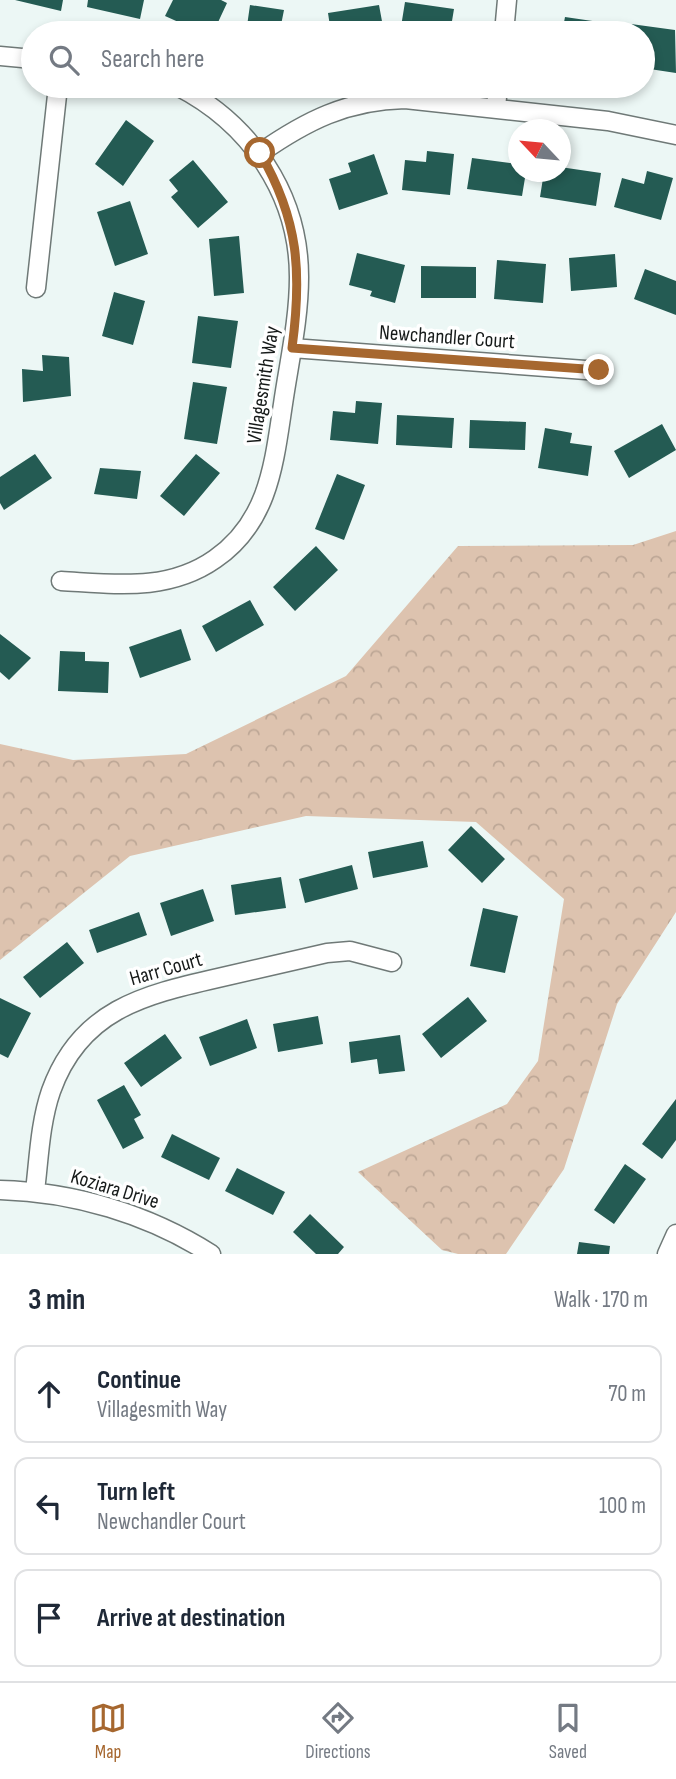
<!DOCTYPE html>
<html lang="en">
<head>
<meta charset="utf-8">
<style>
	body { margin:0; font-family:"Sofia Sans Condensed",sans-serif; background:#f2f2f3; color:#1f2937 }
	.compass { position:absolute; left:508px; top:119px; width:63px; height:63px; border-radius:50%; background:#fff; box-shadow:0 4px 10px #0003; rotate:296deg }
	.stop { position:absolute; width:21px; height:21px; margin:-16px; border:5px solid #a6672f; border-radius:50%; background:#fff }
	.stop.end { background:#a6672f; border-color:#fff; box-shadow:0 2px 7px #0008 }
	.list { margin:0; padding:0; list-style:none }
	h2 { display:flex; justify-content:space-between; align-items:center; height:91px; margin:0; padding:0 28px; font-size:30px }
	h2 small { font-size:23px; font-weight:400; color:#747a83 }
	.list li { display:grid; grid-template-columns:46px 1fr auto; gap:21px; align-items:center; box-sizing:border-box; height:98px; margin:0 14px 14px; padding:0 14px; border:2px solid #e0e1e3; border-radius:14px }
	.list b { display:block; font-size:26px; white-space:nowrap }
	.list p { margin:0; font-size:23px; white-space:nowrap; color:#747a83 }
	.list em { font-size:23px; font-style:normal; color:#747a83 }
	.icon { flex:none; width:38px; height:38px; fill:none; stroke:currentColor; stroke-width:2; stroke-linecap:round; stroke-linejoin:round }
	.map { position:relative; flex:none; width:676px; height:1254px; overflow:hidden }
	.search { position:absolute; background:#fff; box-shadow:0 4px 10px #0003; left:21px; right:21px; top:21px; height:77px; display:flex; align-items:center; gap:18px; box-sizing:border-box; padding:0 24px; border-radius:38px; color:#747a83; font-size:26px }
	.sheet { height:427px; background:#fff }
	nav { display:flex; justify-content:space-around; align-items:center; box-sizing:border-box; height:98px; border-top:2px solid #e0e1e3; background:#fff; font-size:19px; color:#747a83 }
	nav a { display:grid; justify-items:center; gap:4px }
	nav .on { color:#a6672f }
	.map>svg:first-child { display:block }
	.forest { fill:url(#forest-crowns) }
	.building { fill:#245b53 }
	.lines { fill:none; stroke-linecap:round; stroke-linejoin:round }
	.street-casing { stroke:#6f7977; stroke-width:21 }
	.street { stroke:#fff; stroke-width:18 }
	.route { stroke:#a6672f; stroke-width:9 }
	.labels { text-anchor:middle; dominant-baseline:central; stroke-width:7; stroke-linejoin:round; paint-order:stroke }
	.street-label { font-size:21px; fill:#161a19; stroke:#fff }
</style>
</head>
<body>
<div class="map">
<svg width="676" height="1254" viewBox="0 0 676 1254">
	<defs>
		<pattern id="forest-crowns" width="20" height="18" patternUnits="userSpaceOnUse" patternTransform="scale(1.75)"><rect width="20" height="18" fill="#ddc3af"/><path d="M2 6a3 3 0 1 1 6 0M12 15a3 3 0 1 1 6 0" fill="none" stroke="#bda796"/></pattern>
	</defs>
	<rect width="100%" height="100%" fill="#ecf7f5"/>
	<path class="forest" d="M676 531V912L617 1004 564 1169 506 1254H458L442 1250 358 1172 507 1104 538 1061 564 899 476 822 306 816 130 856 0 960V744L73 760 186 754 346 676 458 546 633 545Z"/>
	<path class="building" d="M15 0H63L61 11Z
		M88 0H144L140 19 87 7Z
		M173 0H221L227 3 213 33H203L165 16Z
		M405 2 454 9 450 33H400Z
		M250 5 284 10 281 25 308 29 307 33H246Z
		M379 5 384 32 331 33 328 13Z
		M565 17 613 24 611 33H562Z
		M631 24 675 30 676 73 643 68V33H630Z
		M126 120 154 141 123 186 95 164Z
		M427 151 454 154 450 195 402 190 405 160 426 162Z
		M374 154 388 194 339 210 329 179 351 172 348 163Z
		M472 158 518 164V172H526L522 196 467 189Z
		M193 160 228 202 198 228 171 197 178 191 169 180Z
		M560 167 601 173 596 206 540 197 544 172H560Z
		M647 171 673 178 661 220 614 207 622 178 644 184Z
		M130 201 148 254 115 266 97 212Z
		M239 236 244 293 214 296 209 239Z
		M357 253 405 265 395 303 370 296 372 291 349 285Z
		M615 254 617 287 571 291 569 258Z
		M497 260 546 264 543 303 494 299Z
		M421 266 476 267V298H421Z
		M645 269 676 281V315L634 299Z
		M114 292 145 301 133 345 102 336Z
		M198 316 238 321 231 368 192 363Z
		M42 355 69 357 71 396 23 402 22 369 43 371Z
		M193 382 227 387 217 444 184 439Z
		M356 401 382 403 378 444 330 440 333 411 355 413Z
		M397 415 454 418 452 448 396 445Z
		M470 420 526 422 525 450 469 448Z
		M662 424 676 450 629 478 614 451Z
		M545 428 572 433 570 443 592 446 588 476 538 468Z
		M35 454 52 478 4 510 0 503V477Z
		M196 454 220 473 184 516 160 496Z
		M100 468 141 471 137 499 94 494Z
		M337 474 365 485 344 540 315 529Z
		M316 546 338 570 295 611 273 587Z
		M250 600 264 625 216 652 202 626Z
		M181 629 191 660 140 678 129 647Z
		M0 634 31 658 9 680 0 672Z
		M60 651 85 652V661L109 662 108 693 58 691Z
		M471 826 505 859 482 883 448 850Z
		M423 841 428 867 373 878 368 852Z
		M352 865 358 889 305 903 299 879Z
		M281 877 286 908 235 915 231 885Z
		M203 889 214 921 171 936 160 903Z
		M483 908 518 916 505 973 470 966Z
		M139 912 147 935 97 953 89 930Z
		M67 942 84 963 40 998 23 977Z
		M468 997 487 1021 441 1058 422 1034Z
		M0 998 31 1013 8 1058 0 1054Z
		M318 1016 323 1044 278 1052 273 1024Z
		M247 1019 257 1048 210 1066 199 1037Z
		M165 1034 182 1058 141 1087 124 1063Z
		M400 1035 405 1071 379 1074 377 1059 351 1063 349 1042Z
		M124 1085 141 1115 134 1119 144 1138 123 1149 97 1100Z
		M676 1099V1140L662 1159 642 1144Z
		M172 1134 220 1158 209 1180 161 1157Z
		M625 1164 646 1179 614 1224 594 1210Z
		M237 1168 285 1192 273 1215 225 1191Z
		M310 1214 344 1247 338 1254H316L293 1232Z
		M579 1242 610 1246 609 1254H577Z"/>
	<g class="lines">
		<defs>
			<path id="street" d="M504 33 507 0
				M0 56 33 59
				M496 108 498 86
				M260 153C306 121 347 100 405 99L608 121 676 135
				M36 288 58 86
				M292 348 599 371
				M61 581C115 584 168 592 215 559 269 522 274 463 283 404 289 362 299 320 299 277 299 194 250 123 177 86
				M0 1190C74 1192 148 1214 211 1254
				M35 1191C39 1158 40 1123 51 1091 80 1010 143 995 218 978 254 970 291 961 327 953L350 951 392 962
				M667 1254 676 1234"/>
		</defs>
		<use href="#street" class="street-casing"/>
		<use href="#street" class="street"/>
	</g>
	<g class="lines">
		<path class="route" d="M260 153C299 220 302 273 292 348L599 370"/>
	</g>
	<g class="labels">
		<g class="street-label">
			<text transform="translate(447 337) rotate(4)">Newchandler Court</text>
			<text transform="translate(263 385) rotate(-81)">Villagesmith Way</text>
			<text transform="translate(166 969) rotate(-16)">Harr Court</text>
			<text transform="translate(115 1189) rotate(17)">Koziara Drive</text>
		</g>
	</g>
</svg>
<svg class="compass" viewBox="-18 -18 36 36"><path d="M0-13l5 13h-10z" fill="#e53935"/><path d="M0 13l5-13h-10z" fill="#747a83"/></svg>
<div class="stop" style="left:260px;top:153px"></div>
<div class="stop end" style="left:599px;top:370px"></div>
<div class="search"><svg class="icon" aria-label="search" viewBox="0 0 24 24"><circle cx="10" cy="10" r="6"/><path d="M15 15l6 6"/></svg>Search here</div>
</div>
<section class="sheet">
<h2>3 min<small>Walk · 170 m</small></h2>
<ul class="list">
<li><svg class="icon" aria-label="ahead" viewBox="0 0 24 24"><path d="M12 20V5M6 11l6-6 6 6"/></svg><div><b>Continue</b><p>Villagesmith Way</p></div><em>70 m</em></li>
<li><svg class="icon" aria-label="left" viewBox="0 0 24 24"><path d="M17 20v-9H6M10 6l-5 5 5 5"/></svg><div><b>Turn left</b><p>Newchandler Court</p></div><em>100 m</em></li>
<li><svg class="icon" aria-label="arrive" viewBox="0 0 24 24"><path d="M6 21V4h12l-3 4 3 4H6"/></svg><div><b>Arrive at destination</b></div></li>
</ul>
</section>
<nav>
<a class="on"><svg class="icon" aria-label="map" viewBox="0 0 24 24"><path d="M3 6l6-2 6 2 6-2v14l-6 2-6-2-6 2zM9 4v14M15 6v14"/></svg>Map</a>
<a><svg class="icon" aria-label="directions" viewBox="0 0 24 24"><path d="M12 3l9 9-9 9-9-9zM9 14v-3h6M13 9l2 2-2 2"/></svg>Directions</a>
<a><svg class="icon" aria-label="saved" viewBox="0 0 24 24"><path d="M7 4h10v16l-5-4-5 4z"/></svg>Saved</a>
</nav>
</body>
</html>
